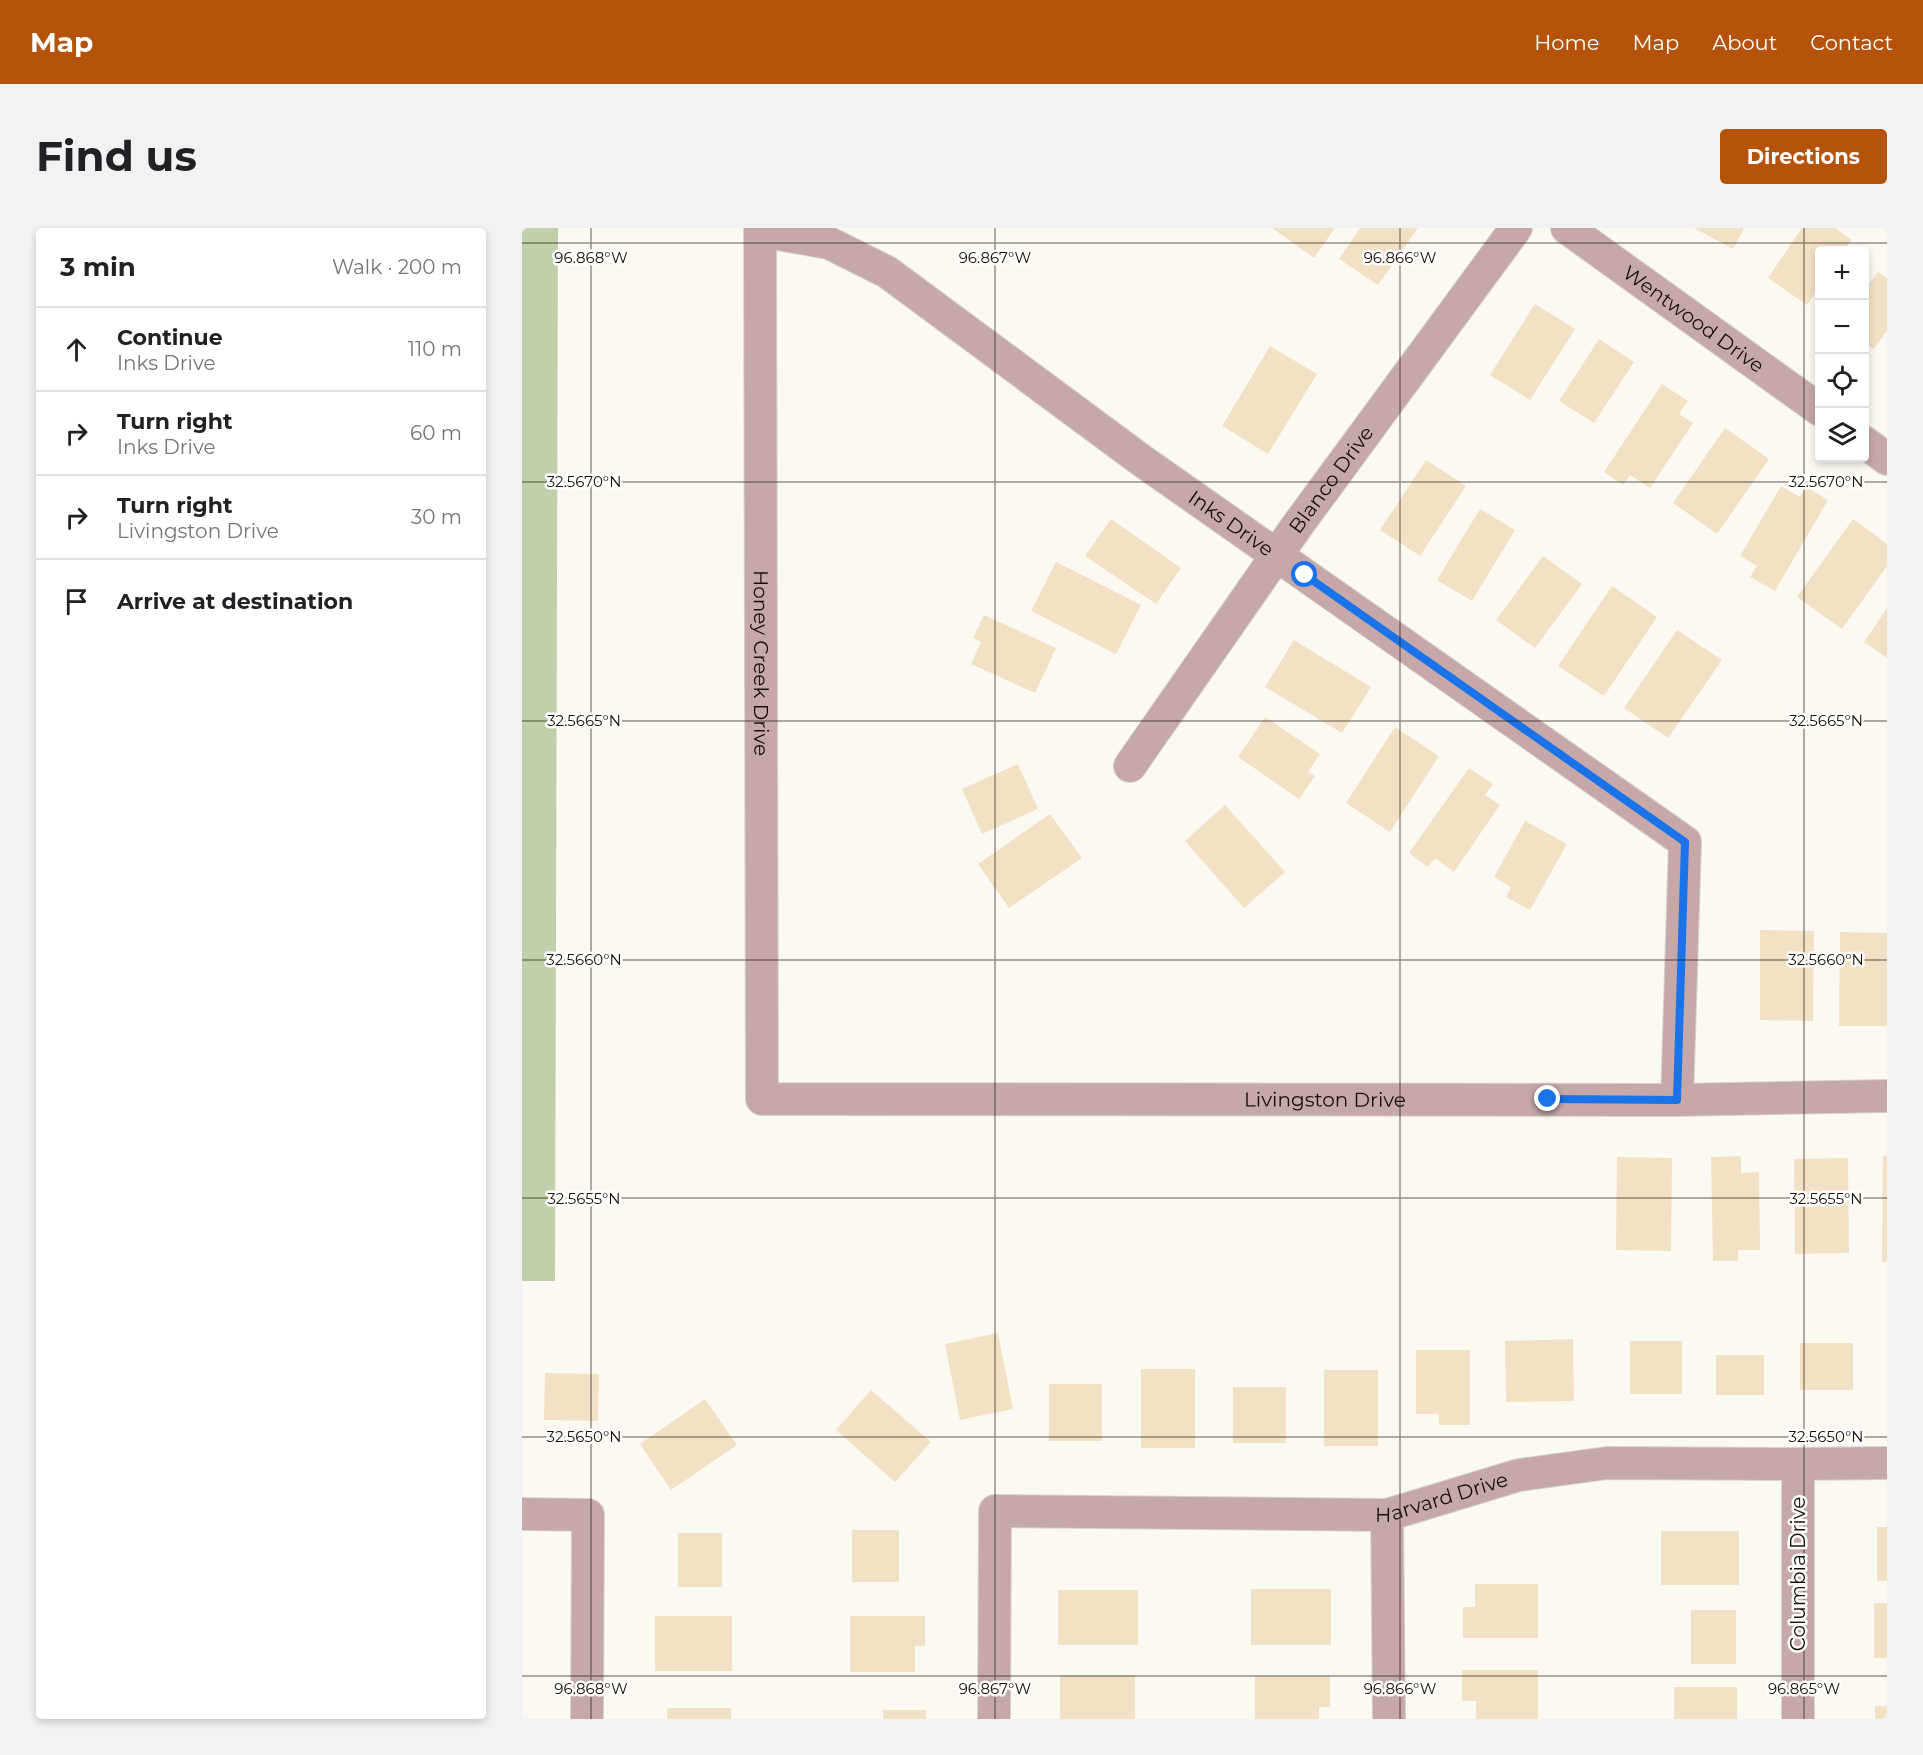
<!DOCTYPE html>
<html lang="en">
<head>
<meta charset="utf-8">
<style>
	body { margin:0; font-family:Montserrat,sans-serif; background:#f2f2f2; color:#202124 }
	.controls { position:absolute; right:18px; top:18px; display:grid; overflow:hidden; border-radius:6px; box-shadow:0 3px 9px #0003 }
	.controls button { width:54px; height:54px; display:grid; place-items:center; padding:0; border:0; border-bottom:2px solid #e0e0e0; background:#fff; color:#202124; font:30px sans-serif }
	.stop { position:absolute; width:18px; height:18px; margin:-14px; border:4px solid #1a73e8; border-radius:50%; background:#fff }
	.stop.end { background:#1a73e8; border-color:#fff; box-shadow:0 2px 6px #0008 }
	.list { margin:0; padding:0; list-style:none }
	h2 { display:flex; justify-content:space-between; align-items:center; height:78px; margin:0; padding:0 24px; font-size:26px }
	h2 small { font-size:20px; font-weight:400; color:#757577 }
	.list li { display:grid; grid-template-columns:39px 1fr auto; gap:18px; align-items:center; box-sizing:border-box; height:84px; padding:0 24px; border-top:2px solid #e0e0e0 }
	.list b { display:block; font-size:22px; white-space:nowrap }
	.list p { margin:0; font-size:20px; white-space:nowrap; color:#757577 }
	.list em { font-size:20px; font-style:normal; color:#757577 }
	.icon { flex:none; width:33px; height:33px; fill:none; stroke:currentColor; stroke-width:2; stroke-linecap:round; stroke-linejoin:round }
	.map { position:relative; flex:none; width:1365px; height:1491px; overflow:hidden; border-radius:6px }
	header { display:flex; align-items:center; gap:36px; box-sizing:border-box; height:84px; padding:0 30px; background:#b45309; color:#fff }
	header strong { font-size:28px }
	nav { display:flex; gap:33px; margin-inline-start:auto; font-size:21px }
	.intro { display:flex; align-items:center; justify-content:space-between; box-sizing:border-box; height:144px; padding:0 36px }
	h1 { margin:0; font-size:42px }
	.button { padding:15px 27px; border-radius:6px; background:#b45309; color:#fff; font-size:21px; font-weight:700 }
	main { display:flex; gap:36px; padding:0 36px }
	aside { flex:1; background:#fff; border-radius:6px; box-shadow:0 3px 9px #0003 }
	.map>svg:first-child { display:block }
	.green { fill:#bfd0aa }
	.building { fill:#f3e1c6 }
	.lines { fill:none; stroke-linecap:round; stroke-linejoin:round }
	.street-casing { stroke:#d7d4cd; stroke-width:34 }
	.street { stroke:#c7a8a9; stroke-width:32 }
	.route { stroke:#1a73e8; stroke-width:8 }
	.ticks { fill:none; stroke:#171007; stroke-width:1.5; stroke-opacity:0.45 }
	.labels { text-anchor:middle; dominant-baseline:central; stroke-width:5; stroke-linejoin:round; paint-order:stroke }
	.street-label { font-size:20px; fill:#171007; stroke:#fff }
	.ticks-label { font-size:15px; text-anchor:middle; fill:#171007; stroke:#fff; stroke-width:5; stroke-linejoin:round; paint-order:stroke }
</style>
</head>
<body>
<header>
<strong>Map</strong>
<nav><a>Home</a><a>Map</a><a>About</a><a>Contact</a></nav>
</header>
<div class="intro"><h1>Find us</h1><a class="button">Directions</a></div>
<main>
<aside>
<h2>3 min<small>Walk · 200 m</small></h2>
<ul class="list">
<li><svg class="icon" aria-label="ahead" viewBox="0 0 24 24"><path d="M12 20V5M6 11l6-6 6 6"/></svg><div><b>Continue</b><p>Inks Drive</p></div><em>110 m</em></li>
<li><svg class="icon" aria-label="right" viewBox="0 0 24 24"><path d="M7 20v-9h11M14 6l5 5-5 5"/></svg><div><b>Turn right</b><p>Inks Drive</p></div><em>60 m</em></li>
<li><svg class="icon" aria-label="right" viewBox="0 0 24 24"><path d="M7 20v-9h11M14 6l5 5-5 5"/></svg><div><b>Turn right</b><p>Livingston Drive</p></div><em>30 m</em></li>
<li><svg class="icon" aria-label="arrive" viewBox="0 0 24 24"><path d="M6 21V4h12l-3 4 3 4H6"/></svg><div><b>Arrive at destination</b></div></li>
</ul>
</aside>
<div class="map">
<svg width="1365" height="1491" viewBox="0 0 1365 1491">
	<rect width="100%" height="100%" fill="#fcf9f3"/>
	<path class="green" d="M0 0H36L33 1053H0Z"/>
	<path class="building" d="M750 0H813L792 30Z
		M838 0H896L856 57 817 31Z
		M1172 0H1222L1211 21Z
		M1280 0H1313L1330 12 1322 22H1298V58L1285 77 1246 50Z
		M1356 44 1365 50V103L1352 121 1342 115V63Z
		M1013 76 1053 101 1008 172 968 147Z
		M1077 111 1112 134 1072 195 1037 173Z
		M748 118 795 146 746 226 700 198Z
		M1140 156 1166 173 1157 186 1171 195 1128 260 1108 247 1101 257 1082 244Z
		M1203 200 1247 231 1195 306 1151 275Z
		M904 232 944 258 898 328 858 302Z
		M1259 258 1278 269 1284 259 1306 272 1253 363 1228 349 1235 338 1218 328Z
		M958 281 993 302 950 373 915 352Z
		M589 291 659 340 634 376 563 328Z
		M1331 291 1365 316V338L1320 401 1275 369Z
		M1021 328 1060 356 1013 420 974 392Z
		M534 334 619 377 594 426 509 383Z
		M1090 358 1135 389 1082 468 1036 438Z
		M1365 380V430L1342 414Z
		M462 387 534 420 513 465 449 436 459 414 451 410Z
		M1155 402 1200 432 1146 510 1102 480Z
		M772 412 849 459 820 505 743 459Z
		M743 489 798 526 786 544 793 548 777 571 716 529Z
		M873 499 917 528 868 604 824 575Z
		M496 536 516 581 460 606 440 561Z
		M947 540 971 556 963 567 978 577 932 644 913 630 906 639 887 625Z
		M703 577 763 644 722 680 663 613Z
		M528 586 560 630 487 680 456 636Z
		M1003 593 1045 616 1008 682 984 669 989 659 972 649Z
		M1238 702 1292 703 1291 793 1238 792Z
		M1318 704 1365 705V798H1317Z
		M1219 928V945L1237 944 1238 1022H1216V1033H1191L1189 929Z
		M1361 928H1365V1034H1360Z
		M1095 929 1150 930 1149 1023 1094 1022Z
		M1326 930 1327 1025 1273 1026 1272 931Z
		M476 1105 491 1181 438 1192 423 1116Z
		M1051 1111 1052 1173 984 1174 983 1113Z
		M1108 1113H1160V1166H1108Z
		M1278 1115H1331V1162H1278Z
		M894 1122H948V1197H917V1186H894Z
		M1194 1127H1242V1167H1194Z
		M619 1141H673V1220H619Z
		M802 1142H856V1218H802Z
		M23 1145 77 1146 76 1193 22 1192Z
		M527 1156H580V1213H527Z
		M711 1159H764V1215H711Z
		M349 1162 409 1214 373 1254 314 1202Z
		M183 1171 215 1217 149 1262 118 1216Z
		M1355 1299H1365V1353H1355Z
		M330 1302H377V1354H330Z
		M1139 1303H1217V1357H1139Z
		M156 1305H200V1359H156Z
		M953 1356H1016V1410H941V1379H953Z
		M729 1361H809V1417H729Z
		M536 1362H616V1417H536Z
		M1352 1375H1365V1430H1352Z
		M1169 1382H1214V1436H1169Z
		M133 1388H210V1443H133Z
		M328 1388H403V1418H393V1444H328Z
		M940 1442H1016V1491H954V1473H940Z
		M538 1447H613V1491H538Z
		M733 1448H808V1479H797V1491H733Z
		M1152 1459H1215V1491H1152Z
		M1353 1478H1365V1491H1353Z
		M145 1480H209V1491H145Z
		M361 1482H404V1491H361Z"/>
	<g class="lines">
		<defs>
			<g id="street">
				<path id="s1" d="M238 0 240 871 1155 872 1365 868"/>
				<path id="s2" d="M1045 0 1298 182"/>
				<path id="s3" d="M238 3 307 15 365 44 619 232 1163 614 1155 872"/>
				<path d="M1342 214 1365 231"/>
				<path id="s4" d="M608 538 775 298 994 0"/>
				<path d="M1276 1236V1491"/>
				<path d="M0 1286 66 1287 65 1491"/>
				<path d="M865 1287 867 1491"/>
				<path id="s5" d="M472 1491 473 1283 865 1287 997 1247 1085 1235 1276 1236 1365 1235"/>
			</g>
		</defs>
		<use href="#street" class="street-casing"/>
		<use href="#street" class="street"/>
	</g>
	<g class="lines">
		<path class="route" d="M783 347 1163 614 1155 872 1026 871"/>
	</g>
	<path class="ticks" d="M69 0V1491M473 0V1491M878 0V1491M1282 0V1491M0 15H1365M0 254H1365M0 493H1365M0 732H1365M0 970H1365M0 1209H1365M0 1448H1365"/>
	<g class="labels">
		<g class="street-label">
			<text stroke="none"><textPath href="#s2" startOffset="156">Wentwood Drive</textPath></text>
			<text stroke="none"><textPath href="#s4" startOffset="350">Blanco Drive</textPath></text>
			<text stroke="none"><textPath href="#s3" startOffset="561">Inks Drive</textPath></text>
			<text stroke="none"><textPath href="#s1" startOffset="435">Honey Creek Drive</textPath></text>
			<text stroke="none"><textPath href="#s1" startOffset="1434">Livingston Drive</textPath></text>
			<text stroke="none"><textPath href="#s5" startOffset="657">Harvard Drive</textPath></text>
			<text transform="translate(1276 1346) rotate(-90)">Columbia Drive</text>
		</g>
	</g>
	<g class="ticks-label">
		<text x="69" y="35">96.868°W</text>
		<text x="473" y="35">96.867°W</text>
		<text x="878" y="35">96.866°W</text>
		<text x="62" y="259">32.5670°N</text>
		<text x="1304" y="259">32.5670°N</text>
		<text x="62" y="498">32.5665°N</text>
		<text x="1304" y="498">32.5665°N</text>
		<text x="62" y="737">32.5660°N</text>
		<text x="1304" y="737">32.5660°N</text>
		<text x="62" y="976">32.5655°N</text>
		<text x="1304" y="976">32.5655°N</text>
		<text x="62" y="1214">32.5650°N</text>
		<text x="1304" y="1214">32.5650°N</text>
		<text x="69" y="1466">96.868°W</text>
		<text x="473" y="1466">96.867°W</text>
		<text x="878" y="1466">96.866°W</text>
		<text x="1282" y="1466">96.865°W</text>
	</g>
</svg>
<div class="controls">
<button>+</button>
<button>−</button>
<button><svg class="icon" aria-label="locate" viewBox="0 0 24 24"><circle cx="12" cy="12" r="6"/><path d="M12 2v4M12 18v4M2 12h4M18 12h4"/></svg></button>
<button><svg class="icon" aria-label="layers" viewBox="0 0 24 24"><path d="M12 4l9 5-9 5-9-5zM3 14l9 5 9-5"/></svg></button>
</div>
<div class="stop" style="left:783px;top:347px"></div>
<div class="stop end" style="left:1026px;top:871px"></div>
</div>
</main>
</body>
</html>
